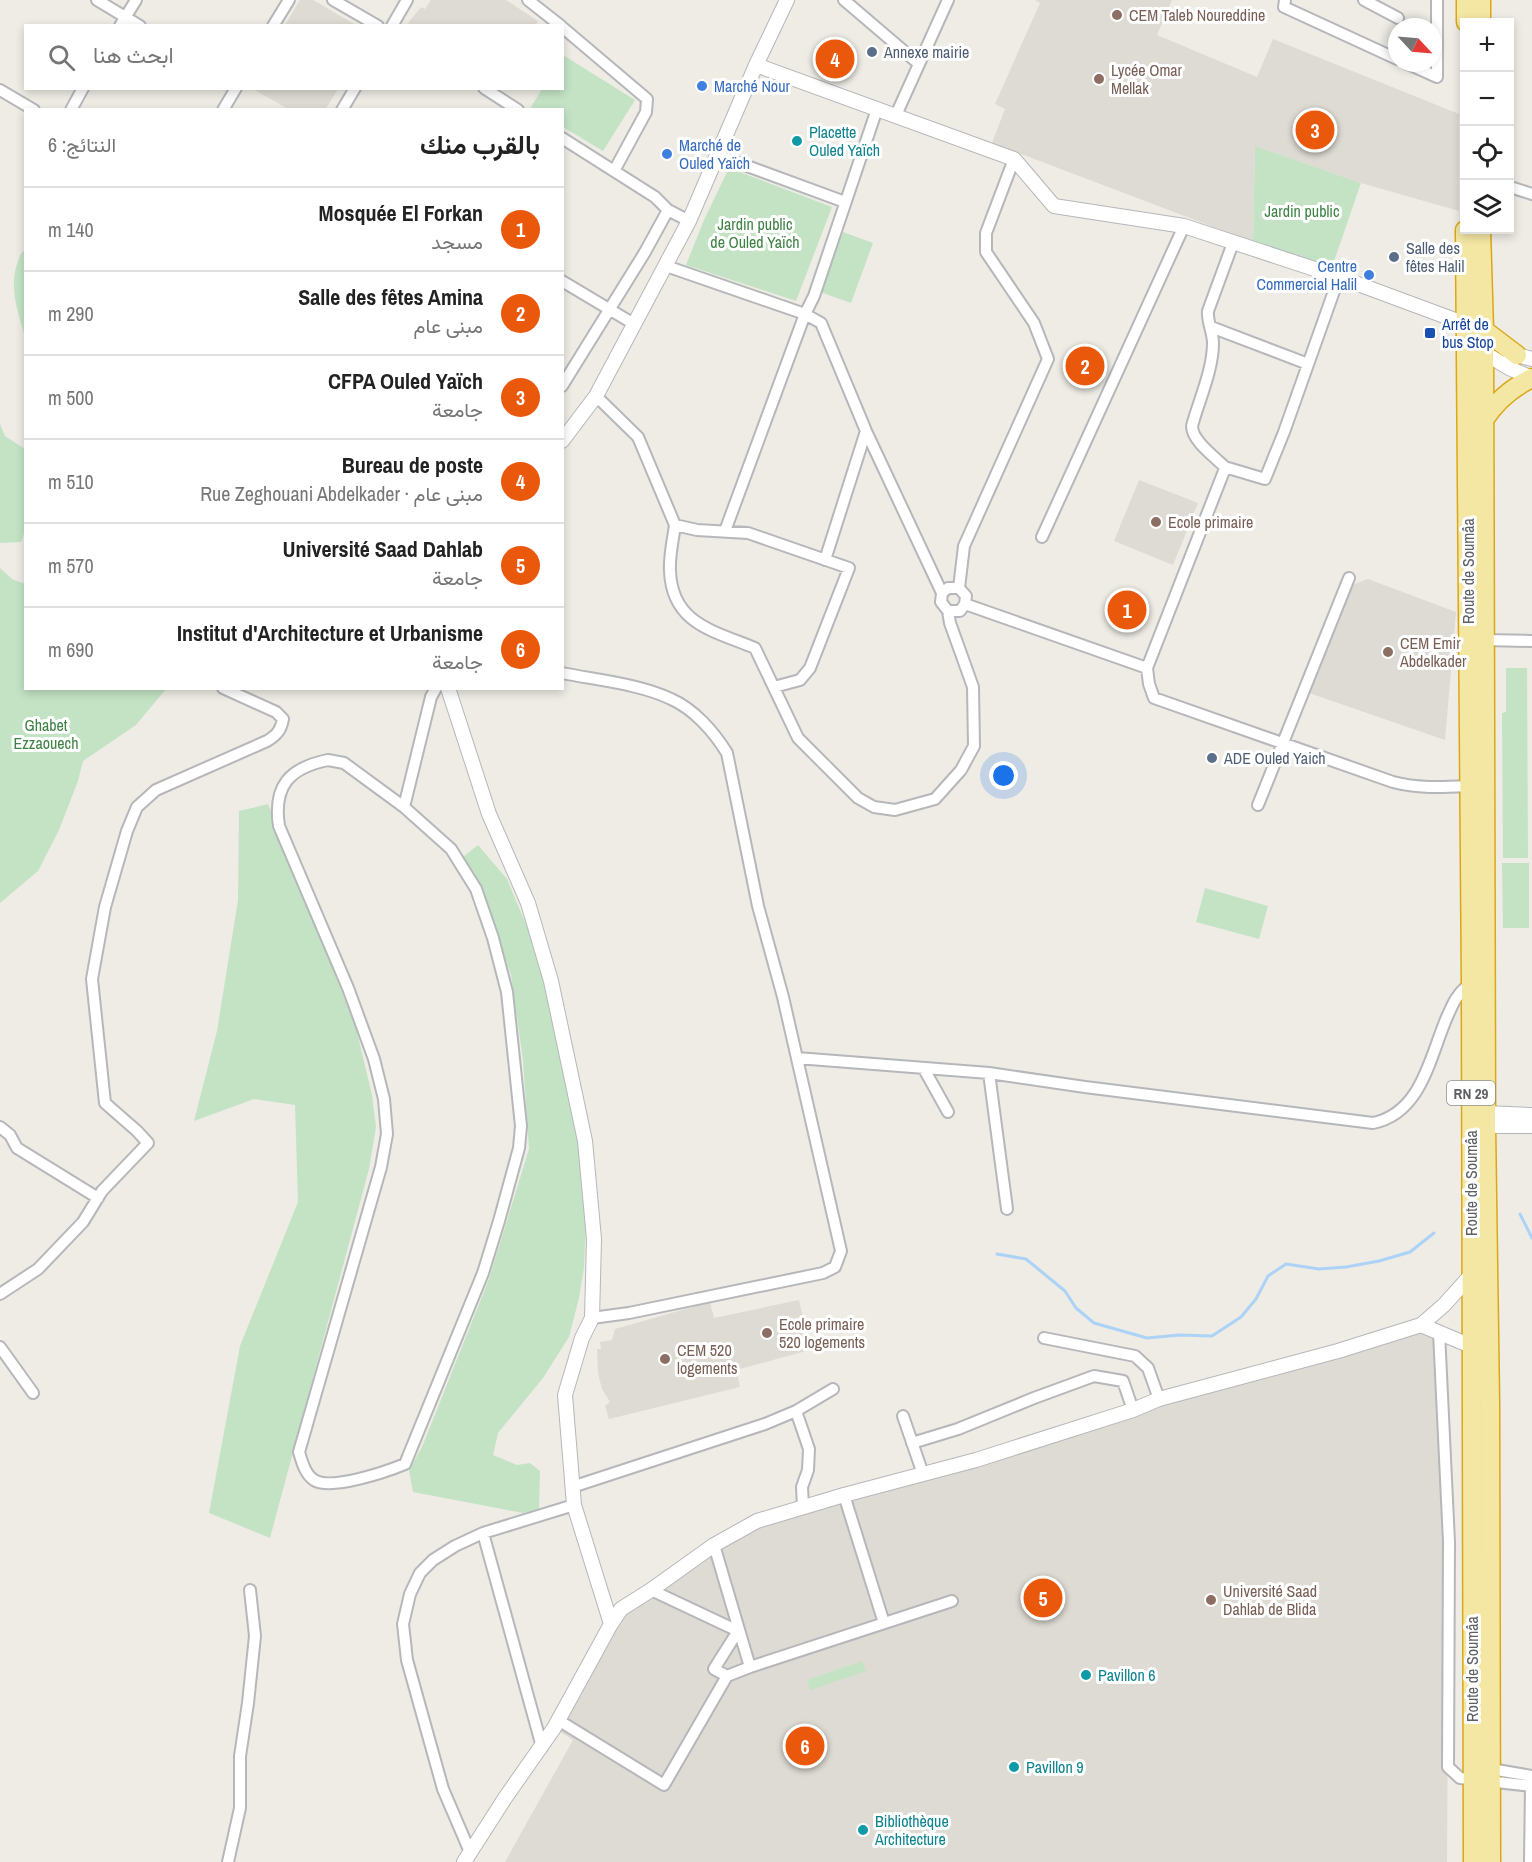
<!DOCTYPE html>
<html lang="ar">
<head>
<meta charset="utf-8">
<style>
	body { margin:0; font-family:"Archivo Narrow",Vazirmatn,sans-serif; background:#f2f2f2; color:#222; direction:rtl }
	.controls { position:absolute; right:18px; top:18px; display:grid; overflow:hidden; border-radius:0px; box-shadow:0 3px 9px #0003 }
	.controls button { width:54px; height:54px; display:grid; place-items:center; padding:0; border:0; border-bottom:2px solid #e0e0e0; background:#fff; color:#222; font:30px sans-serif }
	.compass { position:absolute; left:1388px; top:18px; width:54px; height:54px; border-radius:50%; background:#fff; box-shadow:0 3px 9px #0003; rotate:116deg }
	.you { position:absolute; left:1004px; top:776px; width:21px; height:21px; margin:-15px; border:4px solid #fff; border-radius:50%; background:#1a73e8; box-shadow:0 0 0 9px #1a73e833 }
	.badge { display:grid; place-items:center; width:39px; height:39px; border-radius:50%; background:#ea580c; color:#fff; font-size:20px; font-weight:700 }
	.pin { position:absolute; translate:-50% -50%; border:3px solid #fff; box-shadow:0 2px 6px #0006 }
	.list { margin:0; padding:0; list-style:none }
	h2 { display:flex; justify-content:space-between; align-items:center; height:78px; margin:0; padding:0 24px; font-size:26px }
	h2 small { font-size:20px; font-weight:400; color:#767676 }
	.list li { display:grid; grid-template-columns:39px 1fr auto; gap:18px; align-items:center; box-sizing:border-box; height:84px; padding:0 24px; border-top:2px solid #e0e0e0 }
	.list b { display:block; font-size:22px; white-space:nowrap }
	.list p { margin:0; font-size:20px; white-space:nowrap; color:#767676 }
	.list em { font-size:20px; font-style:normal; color:#767676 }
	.icon { flex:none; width:33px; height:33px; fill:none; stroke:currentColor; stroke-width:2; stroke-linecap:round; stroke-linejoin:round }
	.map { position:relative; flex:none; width:1532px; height:1862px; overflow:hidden; direction:ltr }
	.search { position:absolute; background:#fff; box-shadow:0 3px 9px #0003; left:24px; top:24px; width:540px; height:66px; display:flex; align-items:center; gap:15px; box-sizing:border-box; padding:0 21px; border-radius:0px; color:#767676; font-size:22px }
	.panel { position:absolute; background:#fff; box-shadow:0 3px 9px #0003; left:24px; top:108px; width:540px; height:582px; border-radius:0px; direction:rtl }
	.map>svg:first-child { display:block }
	.education { fill:#dddbd3 }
	.green { fill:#c4e3c5 }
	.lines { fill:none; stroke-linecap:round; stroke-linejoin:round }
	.stream { stroke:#acd3f7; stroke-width:3 }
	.minor-casing { stroke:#b5b7ba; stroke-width:14 }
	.tertiary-casing { stroke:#b5b7ba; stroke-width:16 }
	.trunk-casing { stroke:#dca716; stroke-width:21 }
	.minor { stroke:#fff; stroke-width:10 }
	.tertiary { stroke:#fff; stroke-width:14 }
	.trunk { stroke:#f4e7a4; stroke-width:18 }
	.education-dot { fill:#8d6e63; stroke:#fff; stroke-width:2 }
	.service-dot { fill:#5c6f8a; stroke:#fff; stroke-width:2 }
	.shop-dot { fill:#3f7fe0; stroke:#fff; stroke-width:2 }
	.culture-dot { fill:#0f9aa8; stroke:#fff; stroke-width:2 }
	.transit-dot { fill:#1a4fb4; stroke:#fff; stroke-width:2 }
	.labels { text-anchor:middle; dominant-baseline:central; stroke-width:6; stroke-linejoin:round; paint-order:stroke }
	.shield { fill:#fff; stroke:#8e9092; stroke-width:1.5 }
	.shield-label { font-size:15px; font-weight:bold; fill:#5d6064 }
	.education-label { font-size:16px; fill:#785e54; stroke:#fff; text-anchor:start }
	.service-label { font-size:16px; fill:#4e5e75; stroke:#fff; text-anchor:start }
	.shop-label { font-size:16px; fill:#366cbe; stroke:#fff; text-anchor:start }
	.culture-label { font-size:16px; fill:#0d838f; stroke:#fff; text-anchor:start }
	.park-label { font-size:16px; fill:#3e8244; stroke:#fff }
	.transit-label { font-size:16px; fill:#164399; stroke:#fff; text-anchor:start }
	.street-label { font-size:16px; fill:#5d6064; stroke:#fff }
</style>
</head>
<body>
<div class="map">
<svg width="1532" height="1862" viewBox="0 0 1532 1862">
	<rect width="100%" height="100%" fill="#eeece5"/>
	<path class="education" d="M300 0H313L356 25H285Z
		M431 0H506L538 21 535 26H411L408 23 421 7 425 9Z
		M1035 0H1172L1157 35 1257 77 1273 39 1459 114V211L1361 183 1255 146 1253 242 992 143 1005 109 995 104 1040 3Z
		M253 89H338L325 110 288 109Z
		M1139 480 1198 503 1173 565 1114 541Z
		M1368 579 1456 612 1445 740 1309 693 1349 586Z
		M799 1300 810 1350 736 1370 740 1387 609 1419 605 1406 610 1402 602 1389 598 1373 597 1349H601L600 1342 612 1340 615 1329 710 1302 714 1318Z
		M1421 1325 1439 1332 1449 1542 1447 1862H505L573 1740 554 1728 611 1623 757 1521Z"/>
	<path class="green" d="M563 55 635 100 603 151 563 127 562 110 535 109 531 107 542 89 562 88Z
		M1255 146 1361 183 1331 270 1253 242Z
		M729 168 832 207 796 301 686 265 704 220Z
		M843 232 873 243 851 303 820 292Z
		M25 250V337C18 311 8 288 18 261 20 256 20 253 25 250Z
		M0 424 5 436 25 449 26 528 21 542 0 543Z
		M0 568 12 579 25 584 26 688 166 689 136 725 83 761 78 781 59 830 38 871 0 903Z
		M1506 668H1527L1528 858H1503L1502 713 1506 712Z
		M268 804 356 1028 372 1095 376 1127 369 1169 270 1538 209 1513 240 1346 298 1202 295 1105 254 1099 194 1121 217 1031 238 900 239 811Z
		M478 845 507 879 535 946 555 1011 582 1160 586 1220 584 1268 579 1298 569 1337 543 1378 498 1433 493 1455 517 1465 530 1463 540 1471 539 1509 523 1513 413 1492 409 1470 422 1447 489 1279 529 1149 523 1060 511 975 480 886 463 857Z
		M1502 863H1529V928H1503Z
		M1205 888 1268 906 1259 939 1196 922Z
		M862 1661 866 1671 810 1690 807 1680Z"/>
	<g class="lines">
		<path class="stream" d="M1520 1214 1532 1238
			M997 1254 1026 1259 1065 1291 1076 1308 1094 1323 1147 1338 1179 1335 1212 1336 1241 1317 1256 1299 1268 1276 1286 1264 1319 1269 1346 1267 1379 1261 1410 1252 1434 1233"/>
		<defs>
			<path id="minor" d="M97 0 140 26
				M333 0 378 26
				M528 0 561 26
				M844 0 919 64
				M1285 0 1284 7 1397 59
				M1364 0 1398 18
				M120 26 136 0
				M273 26 289 0
				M392 26 407 0
				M562 27 647 99 646 112 614 171
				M1406 63 1437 77V0
				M484 88 518 110
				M0 90 34 110
				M877 109 814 296 805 314 821 323 866 431 942 593
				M71 110 83 88
				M223 110 236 88
				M342 110 355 88
				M896 115 948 0
				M562 138 655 197 668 210 645 252 562 386
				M717 155 845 202
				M1510 187 1532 194
				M668 210 689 221
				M666 266 805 314 725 531
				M1339 277 1284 432 1265 479 1228 468 1224 471 1147 668 1149 684 1154 698 1393 782C1420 789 1446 787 1473 786
				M562 281 634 324
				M1211 327 1308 364
				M596 396 638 437 675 525 697 530 748 533 849 568 810 668 800 680 774 687
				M1226 468C1215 457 1192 441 1192 426 1199 400 1213 370 1213 343 1213 332 1207 322 1208 311L1233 243
				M675 525C673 540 669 556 670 571 672 624 714 631 755 648L798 738 858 798 874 807 895 810 935 799 961 770 974 746 973 687 950 623 948 611
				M1042 537 1184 226
				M825 560 866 431
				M959 588H948L942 593 941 602 948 611H960L965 604 966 596 959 588 964 546 1048 359 1034 323 986 252V233L1014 159
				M965 604 1147 668
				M1484 640 1532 641
				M562 673C597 680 640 684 671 699 694 709 714 732 727 753L758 906 783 997 841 1251 835 1267 823 1273 629 1313 592 1318
				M328 760 344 763 404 807 451 849 476 889 493 938 507 992 521 1126 519 1148 499 1221 483 1273 405 1464C388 1471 331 1491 314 1480 305 1474 302 1462 299 1452L381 1167 387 1134 384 1099 374 1059 348 988 279 826C273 786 289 768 328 760Z
				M1258 805 1349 578
				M404 807 431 697 436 688
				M797 1058 989 1073 1085 1087 1373 1123C1422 1113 1430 1056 1447 1017 1450 1011 1453 1002 1458 996 1461 991 1466 987 1471 983
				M924 1069 948 1112
				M989 1073 1007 1209
				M0 1127 10 1135 17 1148 98 1198
				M0 1294 38 1269 83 1222 102 1191 148 1143 137 1131 105 1103 92 979 105 907 127 831 137 807 156 790 267 741C277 735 281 730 283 719L276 712 223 688
				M1439 1332 1449 1542 1448 1767 1460 1778 1532 1786
				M1044 1338 1135 1356 1148 1368 1159 1399
				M0 1347 33 1393
				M796 1411 809 1449 808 1470 802 1487 803 1507
				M903 1416 923 1474
				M912 1443 958 1429 1034 1398 1094 1376 1123 1381 1133 1410
				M572 1487 765 1424 796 1411 833 1389
				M844 1495 884 1623
				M483 1533 542 1747
				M651 1590 738 1631 714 1669 727 1676
				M750 1667 952 1601
				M558 1720 664 1785 727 1676 750 1667 714 1545
				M1491 1769 1532 1776
				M470 1852 443 1789 407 1660 403 1624 410 1594 420 1573 433 1560 455 1546 483 1533 574 1505
				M228 1862 240 1808V1756L248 1703 255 1636 250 1590
				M1530 1862 1531 1786"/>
			<path id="tertiary" d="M756 65 1014 159 1054 206 1184 226 1339 277 1474 327
				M1478 349 1509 368 1532 378
				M1510 360 1517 355 1532 359
				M562 441 596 396 689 221 756 65 787 0
				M448 688 489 814 528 903 551 981 585 1141 594 1239 592 1318 582 1338 565 1395 574 1505 611 1624
				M1486 1113 1532 1115
				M1486 1126H1532
				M1421 1325 1471 1346
				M464 1862 505 1798 554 1728 611 1624 621 1609 651 1590 714 1545 757 1521 844 1495 976 1460 1133 1410 1159 1399 1338 1351 1421 1325 1444 1305 1472 1274"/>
			<path id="trunk" d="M1466 22V0
				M1481 22V0
				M1465 230 1471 983 1473 1862
				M1481 230 1484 330 1486 1126 1490 1403 1491 1862
				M1484 330 1517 355
				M1484 420C1496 401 1511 388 1532 378"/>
		</defs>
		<use href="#minor" class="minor-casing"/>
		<use href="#tertiary" class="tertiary-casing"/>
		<use href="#trunk" class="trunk-casing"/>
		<use href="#minor" class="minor"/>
		<use href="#tertiary" class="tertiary"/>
		<use href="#trunk" class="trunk"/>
	</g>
	<g class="education-dot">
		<circle cx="1117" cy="15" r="6"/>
		<circle cx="1099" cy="79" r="6"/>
		<circle cx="1156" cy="522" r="6"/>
		<circle cx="1388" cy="652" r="6"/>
		<circle cx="767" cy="1333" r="6"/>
		<circle cx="665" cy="1359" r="6"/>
		<circle cx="1211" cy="1600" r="6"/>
	</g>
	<g class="service-dot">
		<circle cx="872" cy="52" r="6"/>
		<circle cx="1394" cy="257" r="6"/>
		<circle cx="1212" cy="758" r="6"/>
	</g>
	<g class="shop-dot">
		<circle cx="702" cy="86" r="6"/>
		<circle cx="667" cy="154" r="6"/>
		<circle cx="1369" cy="275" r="6"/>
	</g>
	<g class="culture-dot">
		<circle cx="797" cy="141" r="6"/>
		<circle cx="1086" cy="1675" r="6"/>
		<circle cx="1014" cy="1767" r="6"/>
		<circle cx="863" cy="1830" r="6"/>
	</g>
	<rect class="transit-dot" x="1424" y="327" width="12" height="12" rx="3"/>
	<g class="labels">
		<rect class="shield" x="1447" y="1081" width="48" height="24" rx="4.5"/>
		<g class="shield-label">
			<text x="1471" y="1093">RN 29</text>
		</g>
		<g class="education-label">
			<text x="1129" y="15">CEM Taleb Noureddine</text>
			<text x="1111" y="70">Lycée Omar<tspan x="1111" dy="18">Mellak</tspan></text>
			<text x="1168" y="522">Ecole primaire</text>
			<text x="1400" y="643">CEM Emir<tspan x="1400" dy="18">Abdelkader</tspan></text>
			<text x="779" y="1324">Ecole primaire<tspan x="779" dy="18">520 logements</tspan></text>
			<text x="677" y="1350">CEM 520<tspan x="677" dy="18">logements</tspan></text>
			<text x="1223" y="1591">Université Saad<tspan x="1223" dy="18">Dahlab de Blida</tspan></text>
		</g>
		<g class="service-label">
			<text x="884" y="52">Annexe mairie</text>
			<text x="1406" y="248">Salle des<tspan x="1406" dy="18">fêtes Halil</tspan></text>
			<text x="1224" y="758">ADE Ouled Yaich</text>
		</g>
		<g class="shop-label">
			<text x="714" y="86">Marché Nour</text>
			<text x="679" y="145">Marché de<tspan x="679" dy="18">Ouled Yaïch</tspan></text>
			<text x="1357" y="266" text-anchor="end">Centre<tspan x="1357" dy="18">Commercial Halil</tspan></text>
		</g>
		<g class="culture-label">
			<text x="809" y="132">Placette<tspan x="809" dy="18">Ouled Yaïch</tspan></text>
			<text x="1098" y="1675">Pavillon 6</text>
			<text x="1026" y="1767">Pavillon 9</text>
			<text x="875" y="1821">Bibliothèque<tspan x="875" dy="18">Architecture</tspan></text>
		</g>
		<g class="park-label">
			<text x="1302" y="211">Jardin public</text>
			<text x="755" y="224">Jardin public<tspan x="755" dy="18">de Ouled Yaïch</tspan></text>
			<text x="46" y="725">Ghabet<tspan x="46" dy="18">Ezzaouech</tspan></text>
		</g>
		<g class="transit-label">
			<text x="1442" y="324">Arrêt de<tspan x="1442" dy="18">bus Stop</tspan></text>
		</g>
		<g class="street-label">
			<text transform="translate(1468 571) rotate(-90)">Route de Soumâa</text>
			<text transform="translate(1471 1183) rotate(-90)">Route de Soumâa</text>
			<text transform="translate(1472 1669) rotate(-90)">Route de Soumâa</text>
		</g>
	</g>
</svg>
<div class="controls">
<button>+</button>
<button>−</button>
<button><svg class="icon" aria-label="locate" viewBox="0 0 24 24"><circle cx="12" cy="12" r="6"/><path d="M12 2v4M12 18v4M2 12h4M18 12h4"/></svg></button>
<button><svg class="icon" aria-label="layers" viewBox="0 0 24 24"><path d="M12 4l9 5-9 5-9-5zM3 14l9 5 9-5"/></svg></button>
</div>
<svg class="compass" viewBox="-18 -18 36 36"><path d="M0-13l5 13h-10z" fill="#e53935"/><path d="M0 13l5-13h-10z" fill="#767676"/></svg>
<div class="you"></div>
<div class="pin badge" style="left:1127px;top:610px">1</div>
<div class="pin badge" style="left:1085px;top:366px">2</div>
<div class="pin badge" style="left:1315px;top:130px">3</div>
<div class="pin badge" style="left:835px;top:59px">4</div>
<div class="pin badge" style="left:1043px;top:1598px">5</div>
<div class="pin badge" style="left:805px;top:1746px">6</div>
<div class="search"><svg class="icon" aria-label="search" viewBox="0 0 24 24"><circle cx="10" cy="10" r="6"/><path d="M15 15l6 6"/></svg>ابحث هنا</div>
<section class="panel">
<h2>بالقرب منك<small>النتائج: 6</small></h2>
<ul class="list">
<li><span class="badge">1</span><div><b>Mosquée El Forkan</b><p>مسجد</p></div><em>140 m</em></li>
<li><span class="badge">2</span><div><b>Salle des fêtes Amina</b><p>مبنى عام</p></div><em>290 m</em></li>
<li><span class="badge">3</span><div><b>CFPA Ouled Yaïch</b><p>جامعة</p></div><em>500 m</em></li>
<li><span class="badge">4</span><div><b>Bureau de poste</b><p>مبنى عام · Rue Zeghouani Abdelkader</p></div><em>510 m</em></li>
<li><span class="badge">5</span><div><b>Université Saad Dahlab</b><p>جامعة</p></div><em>570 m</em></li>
<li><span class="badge">6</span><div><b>Institut d'Architecture et Urbanisme</b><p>جامعة</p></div><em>690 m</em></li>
</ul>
</section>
</div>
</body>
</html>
